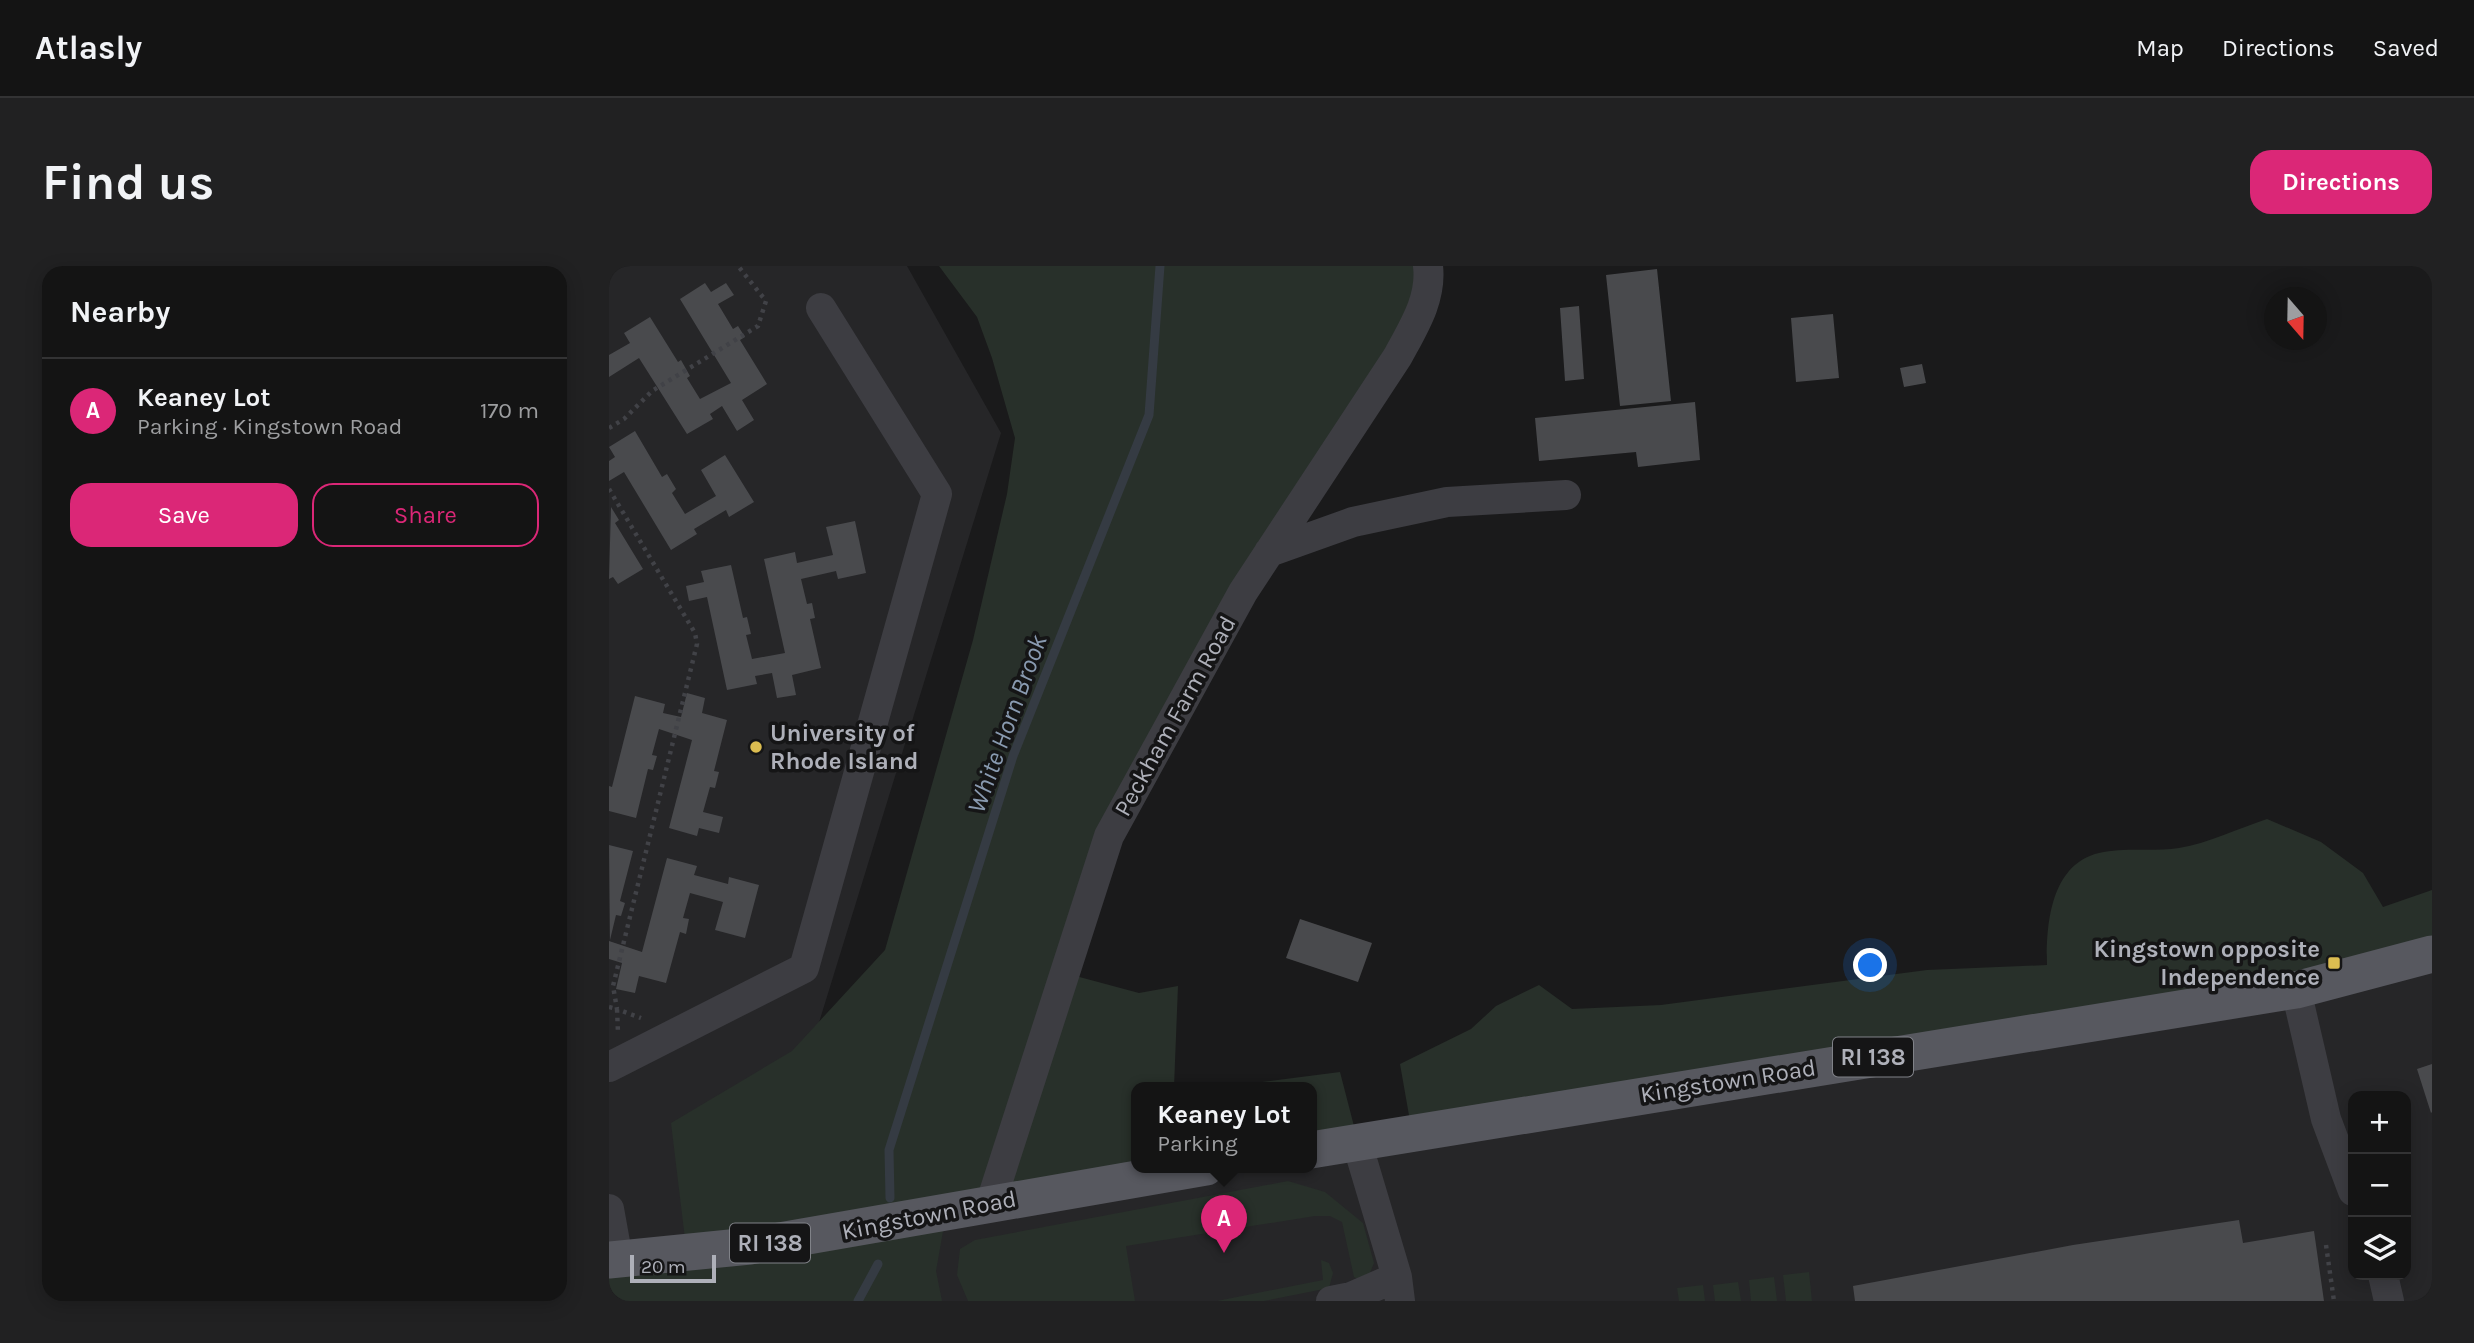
<!DOCTYPE html>
<html lang="en">
<head>
<meta charset="utf-8">
<style>
	body { margin:0; font-family:Karla,sans-serif; background:#212122; color:#f1f3f6 }
	.controls { position:absolute; right:21px; bottom:21px; display:grid; overflow:hidden; border-radius:14px; box-shadow:0 4px 18px #0003 }
	.controls button { width:63px; height:63px; display:grid; place-items:center; padding:0; border:0; border-bottom:2px solid #333334; background:#141414; color:#f1f3f6; font:35px sans-serif }
	.compass { position:absolute; left:1655px; top:21px; width:63px; height:63px; border-radius:50%; background:#141414; box-shadow:0 4px 18px #0003; rotate:160deg }
	.scale { position:absolute; left:21px; bottom:18px; width:86px; box-sizing:border-box; padding-left:7px; border:4px solid #aeb0b9; border-top:0; font-size:19px; line-height:24px; white-space:nowrap; color:#aeb0b9; -webkit-text-stroke:5px #151516; paint-order:stroke }
	.you { position:absolute; left:1262px; top:700px; width:24px; height:24px; margin:-18px; border:5px solid #fff; border-radius:50%; background:#1a73e8; box-shadow:0 0 0 10px #1a73e833 }
	.badge { display:grid; place-items:center; width:46px; height:46px; border-radius:50%; background:#db2777; color:#fff; font-size:23px; font-weight:700 }
	.pin { position:absolute; translate:-50% -58px; filter:drop-shadow(0 2px 4px #0008) }
	.pin::after { content:''; position:absolute; top:37px; width:24px; height:21px; background:inherit; clip-path:polygon(0 0,100% 0,50% 100%) }
	.popup { position:absolute; left:522px; top:816px; width:186px; height:91px; box-sizing:border-box; display:grid; place-content:center; border-radius:14px; background:#141414; filter:drop-shadow(0 2px 5px #0005); font-size:23px; white-space:nowrap; color:#9d9ea0 }
	.popup b { font-size:26px; color:#f1f3f6 }
	.popup::after { content:''; position:absolute; left:50%; top:100%; margin-left:-14px; border:14px solid transparent; border-top-color:#141414 }
	.list { margin:0; padding:0; list-style:none }
	h2 { display:flex; justify-content:space-between; align-items:center; height:91px; margin:0; padding:0 28px; font-size:30px }
	h2 small { font-size:23px; font-weight:400; color:#9d9ea0 }
	.list li { display:grid; grid-template-columns:46px 1fr auto; gap:21px; align-items:center; box-sizing:border-box; height:105px; padding:0 28px; border-top:2px solid #333334 }
	.list b { display:block; font-size:26px; white-space:nowrap }
	.list p { margin:0; font-size:23px; white-space:nowrap; color:#9d9ea0 }
	.list em { font-size:23px; font-style:normal; color:#9d9ea0 }
	.actions { display:flex; gap:14px; padding:21px 28px }
	.actions a { flex:1; padding:16px 0; border:2px solid #db2777; border-radius:21px; text-align:center; font-size:24px; color:#db2777 }
	.actions .main { background:#db2777; color:#fff }
	.icon { flex:none; width:38px; height:38px; fill:none; stroke:currentColor; stroke-width:2; stroke-linecap:round; stroke-linejoin:round }
	.map { position:relative; flex:none; width:1823px; height:1035px; overflow:hidden; border-radius:21px }
	header { display:flex; align-items:center; gap:42px; box-sizing:border-box; height:98px; padding:0 35px; background:#141414; border-bottom:2px solid #333334 }
	header strong { font-size:33px }
	nav { display:flex; gap:38px; margin-inline-start:auto; font-size:24px }
	.intro { display:flex; align-items:center; justify-content:space-between; box-sizing:border-box; height:168px; padding:0 42px }
	h1 { margin:0; font-size:49px }
	.button { padding:18px 32px; border-radius:21px; background:#db2777; color:#fff; font-size:24px; font-weight:700 }
	main { display:flex; gap:42px; padding:0 42px }
	aside { flex:1; background:#141414; border-radius:21px; box-shadow:0 4px 18px #0003 }
	.map>svg:first-child { display:block }
	.built { fill:#262628; fill-rule:evenodd }
	.green { fill:#28302a }
	.lines { fill:none; stroke-linecap:round; stroke-linejoin:round }
	.stream { stroke:#353b43; stroke-width:9 }
	.building { fill:#494a4d }
	.path { stroke:#414247; stroke-width:4.5; stroke-dasharray:3.5 5; stroke-linecap:butt }
	.minor { stroke:#3d3d42; stroke-width:30 }
	.major { stroke:#57585f; stroke-width:37 }
	.poi-dot { fill:#dcbd51; stroke:#151516; stroke-width:2.5 }
	.labels { text-anchor:middle; dominant-baseline:central; stroke-width:7; stroke-linejoin:round; paint-order:stroke }
	.shield { fill:#151516; stroke:#808288; stroke-width:2 }
	.shield-label { font-size:23px; font-weight:bold; fill:#aeb0b9 }
	.street-label { font-size:24px; fill:#aeb0b9; stroke:#151516 }
	.poi-label { font-size:24px; font-weight:bold; fill:#aeb0b9; stroke:#151516; text-anchor:start }
	.water-label { font-size:26px; font-style:italic; fill:#899ab0; stroke:#151516 }
</style>
</head>
<body>
<header>
<strong>Atlasly</strong>
<nav><a>Map</a><a>Directions</a><a>Saved</a></nav>
</header>
<div class="intro"><h1>Find us</h1><a class="button">Directions</a></div>
<main>
<aside>
<h2>Nearby<small></small></h2>
<ul class="list">
<li><span class="badge">A</span><div><b>Keaney Lot</b><p>Parking · Kingstown Road</p></div><em>170 m</em></li>
</ul>
<div class="actions"><a class="main">Save</a><a>Share</a></div>
</aside>
<div class="map">
<svg width="1823" height="1035" viewBox="0 0 1823 1035">
	<rect width="100%" height="100%" fill="#1a1a1b"/>
	<path class="built" d="M0 0H298L392 167 141 980 597 901H702L1823 688V1035H0ZM1744 830H1797V1009H1744Z"/>
	<path class="green" d="M330 0H819L824 16 537 509 463 709 530 727 569 720 565 821H528V901L339 937 327 1005 333 1035H0V983L76 973 62 857 183 785 276 684 364 374 398 228 406 172 383 92 368 51Z
		M1658 553 1712 576 1754 607 1774 641 1823 624V679L1688 711 801 855 791 798 862 763 887 740 930 719 963 743 1052 739 1318 704 1438 699C1437 658 1442 598 1490 587 1515 581 1544 586 1570 582 1600 577 1630 562 1658 553Z
		M731 806 746 864 703 873 702 821H614Z
		M679 915 716 926 754 957 765 997 760 1009 752 1015 745 1011 733 956 721 950H706L517 980 526 1035H359L348 1009 351 983 366 974Z
		M712 994 720 997 724 1007 720 1022 655 1035H608L714 1014Z
		M1200 1006 1203 1035H1177L1174 1009Z
		M1165 1011 1168 1035H1142L1140 1014Z
		M1129 1016 1132 1035H1106L1104 1019Z
		M1094 1019 1096 1035H1070L1068 1022Z"/>
	<g class="lines">
		<path class="stream" d="M281 932 280 884 404 490 540 149 551 0
			M249 1035 269 998"/>
	</g>
	<path class="building" d="M1048 3 1062 135 1011 140 997 9Z
		M96 17 102 26 117 17 125 29 109 38 124 63 129 60 136 71 131 74 158 118 133 134 145 154 128 165 113 140 101 148 104 153 78 168 30 92 0 111V89L21 77 15 67 41 51 69 96 72 94 81 110 78 112 91 133 122 117 71 33Z
		M970 40 975 113 956 115 951 42Z
		M1224 48 1230 112 1187 116 1182 52Z
		M1313 98 1317 117 1295 121 1291 102Z
		M1086 136 1091 194 1029 201 1027 186 930 195 926 152Z
		M26 165 53 211 58 208 67 223 63 227 76 248 107 230 92 204 116 189 145 236 120 251 117 244 85 263 88 268 62 284 15 206 0 215V195L6 191 0 181Z
		M2 241 10 254 6 257 34 303 9 318 4 311 0 313Z
		M246 255 257 307 229 313 227 305 192 313 198 338 203 337 206 352 201 353 212 402 183 409 187 429 168 432 163 407 146 410 148 418 118 424 98 331 80 335 77 320 95 316 92 305 122 299 134 352 138 351 142 368 137 369 143 393 176 387 155 293 186 286 188 297 224 289 217 261Z
		M78 427 96 432 93 447 118 454 105 505 110 506 106 522 101 521 94 546 114 551 110 567 90 562 88 570 60 562 83 474 50 463 43 489 48 490 44 504 39 503 27 552 0 545V520L3 521 26 430 56 438 54 447 72 451Z
		M0 579 24 585 11 635 16 637 12 650 7 649 1 674Z
		M58 592 88 600 85 609 119 618 120 611 150 619 136 672 106 664 114 636 81 627 74 652 80 653 77 668 71 666 57 717 30 710 26 727 7 723 13 697 0 693V675L33 686Z
		M691 653 763 677 749 716 677 692Z
		M1823 798V846L1822 847 1808 803Z
		M1630 954 1634 977 1705 965 1715 1035H1246L1244 1020 1464 979Z"/>
	<g class="lines">
		<path class="path" d="M0 162 15 153 43 125 149 60 157 35 129 0
			M0 223 86 367 88 378 4 720 8 743 32 752
			M0 741 8 743 9 767
			M1717 979 1725 1035"/>
		<path class="minor" d="M660 286 744 256 838 236 957 229
			M1687 724 1717 853 1744 925
			M0 801 195 702 328 228 212 42
			M748 877 788 1011 791 1035
			M382 936 500 570 634 326 789 90C804 62 823 33 819 0
			M0 943 9 993
			M1774 1009 1780 1035
			M722 1035 742 1031 788 1011"/>
		<path class="major" d="M702 884 1687 724 1823 688
			M0 994 141 980 597 901"/>
	</g>
	<g class="poi-dot">
		<circle cx="147" cy="481" r="7"/>
		<rect x="1718" y="690" width="14" height="14" rx="3.5"/>
	</g>
	<g class="labels">
		<g class="shield">
			<rect x="1224" y="771.5" width="80" height="39" rx="5"/>
			<rect x="121" y="957.5" width="80" height="39" rx="5"/>
		</g>
		<g class="shield-label">
			<text x="1264" y="791">RI 138</text>
			<text x="161" y="977">RI 138</text>
		</g>
		<g class="street-label">
			<text transform="translate(566 450) rotate(-61)">Peckham Farm Road</text>
			<text transform="translate(1119 815) rotate(-9)">Kingstown Road</text>
			<text transform="translate(320 949) rotate(-11)">Kingstown Road</text>
		</g>
		<g class="poi-label">
			<text x="161" y="467">University of<tspan x="161" dy="28">Rhode Island</tspan></text>
			<text x="1711" y="683" text-anchor="end">Kingstown opposite<tspan x="1711" dy="28">Independence</tspan></text>
		</g>
		<g class="water-label">
			<text transform="translate(398 458) rotate(-70)">White Horn Brook</text>
		</g>
	</g>
</svg>
<div class="controls">
<button>+</button>
<button>−</button>
<button><svg class="icon" aria-label="layers" viewBox="0 0 24 24"><path d="M12 4l9 5-9 5-9-5zM3 14l9 5 9-5"/></svg></button>
</div>
<svg class="compass" viewBox="-18 -18 36 36"><path d="M0-13l5 13h-10z" fill="#e53935"/><path d="M0 13l5-13h-10z" fill="#9d9ea0"/></svg>
<div class="scale">20 m</div>
<div class="you"></div>
<div class="pin badge" style="left:615px;top:987px">A</div>
<div class="popup"><b>Keaney Lot</b>Parking</div>
</div>
</main>
</body>
</html>
